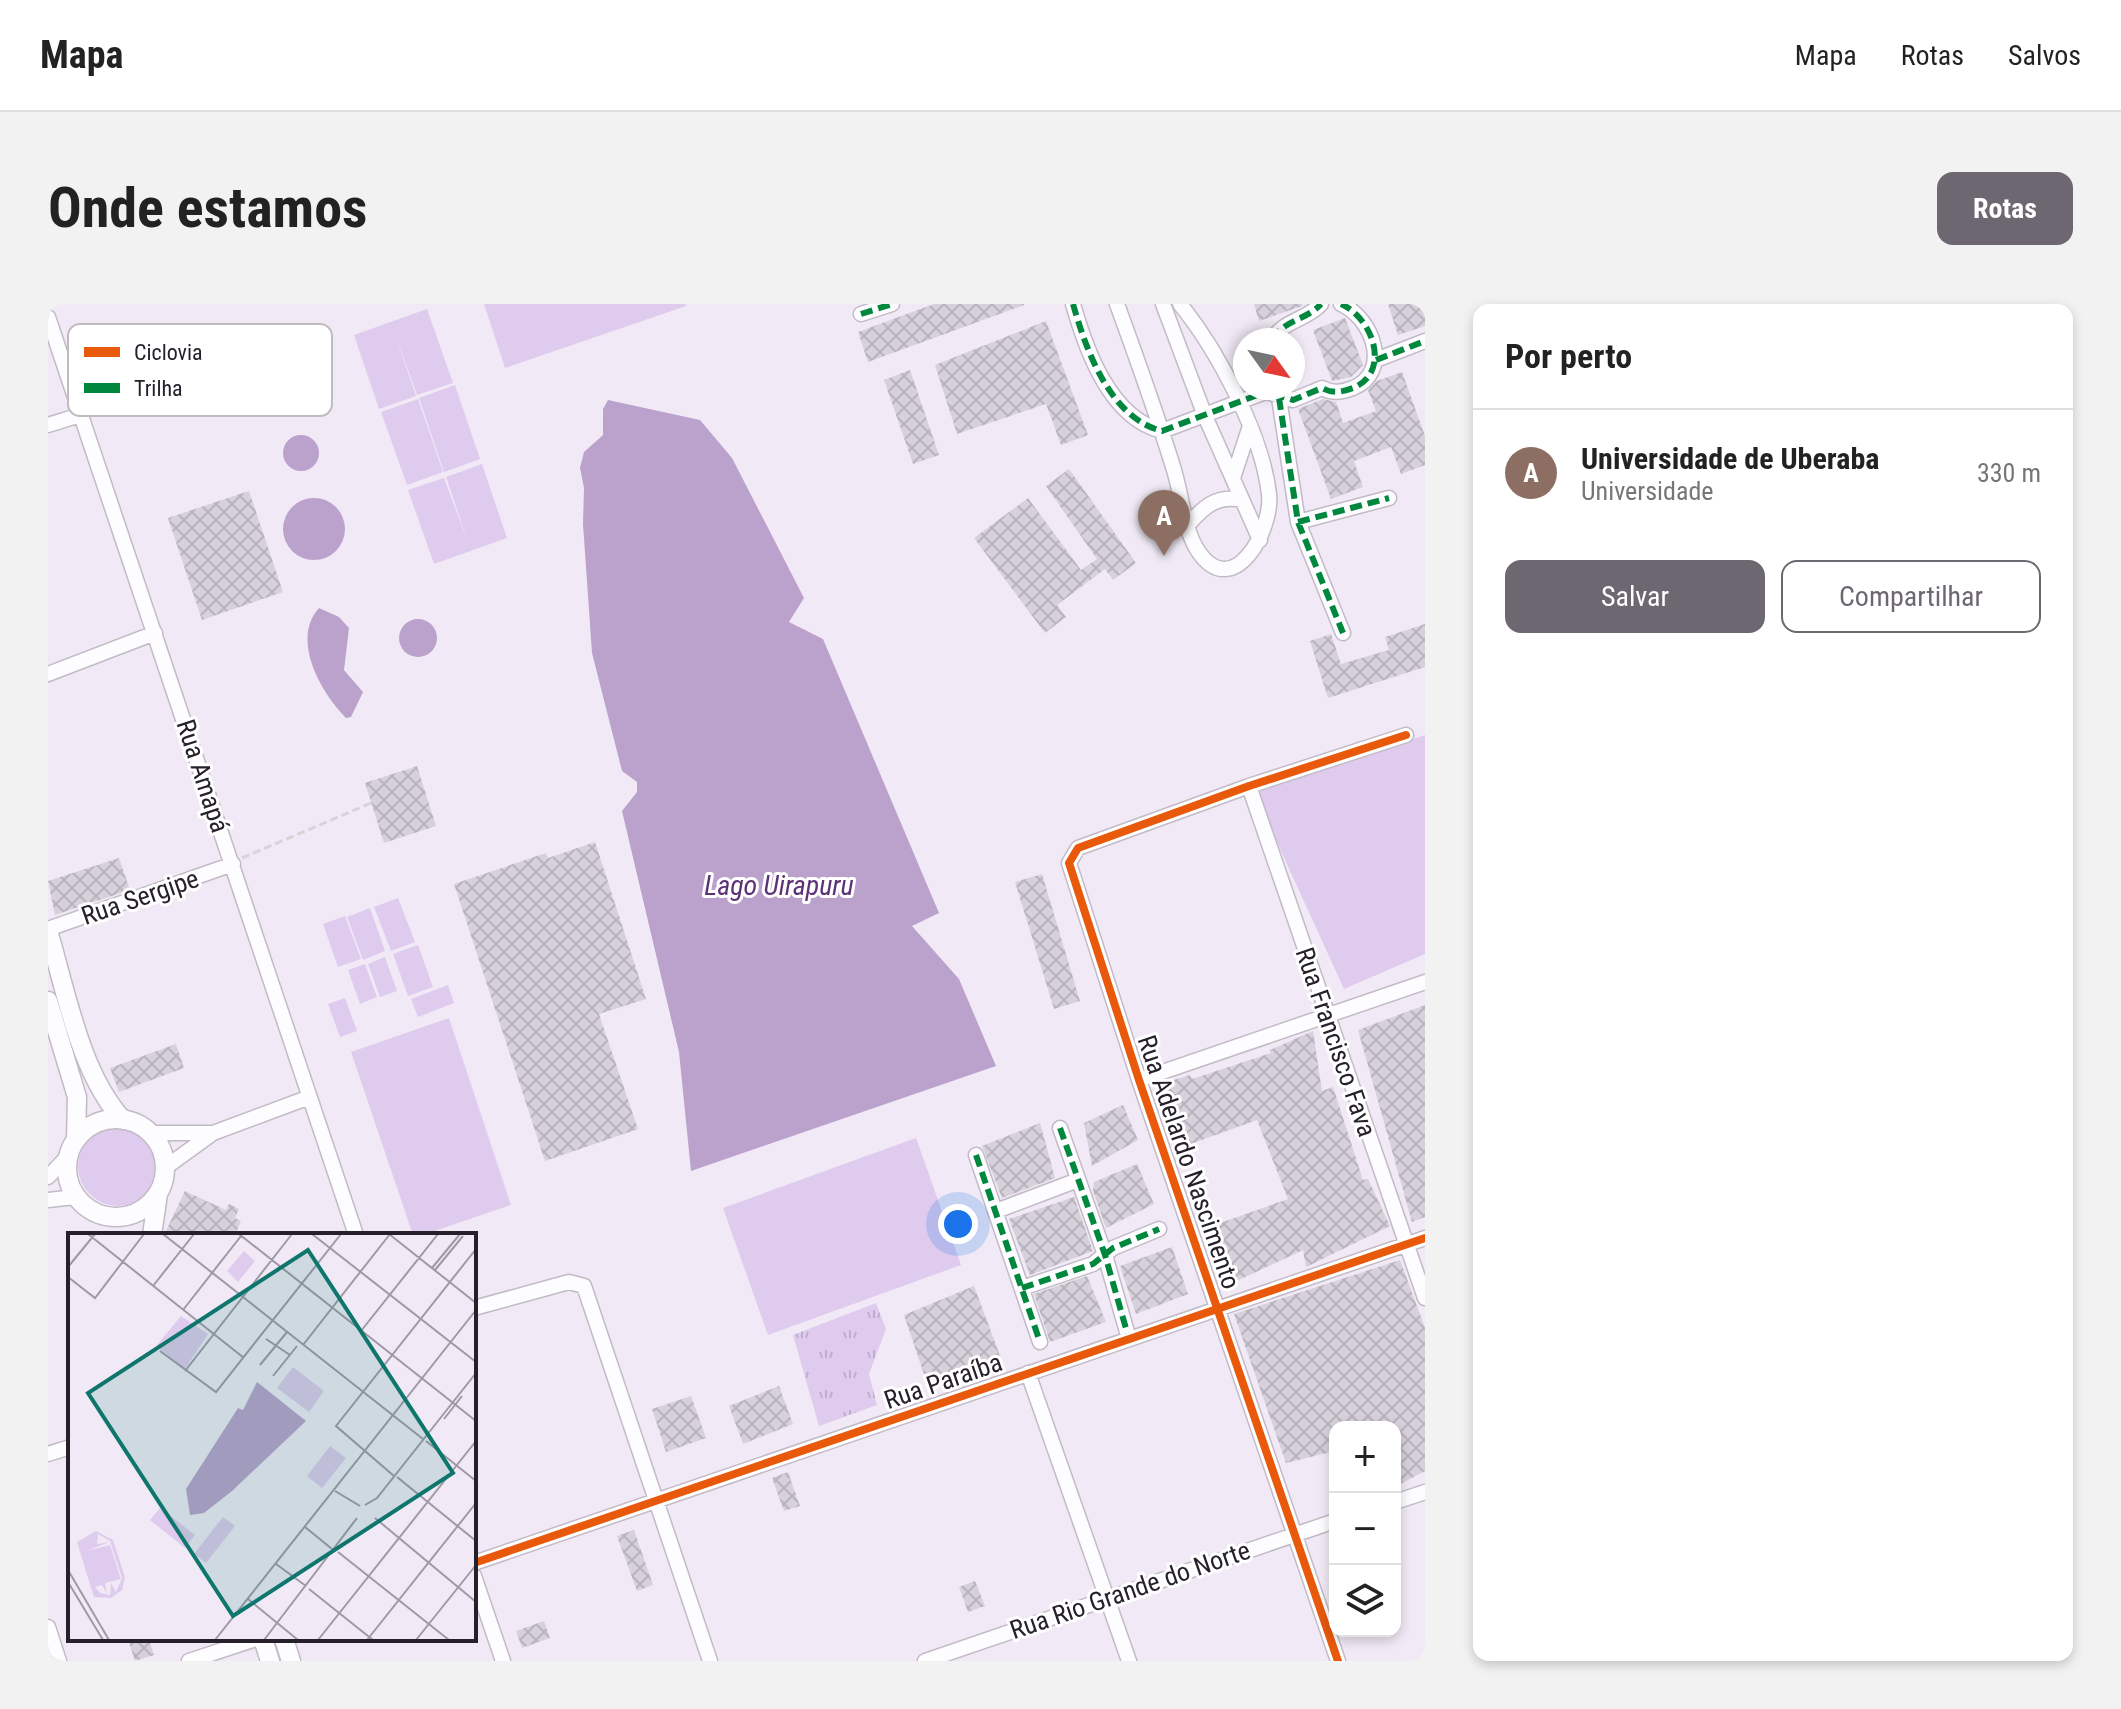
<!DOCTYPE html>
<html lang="pt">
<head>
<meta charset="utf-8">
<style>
	body { margin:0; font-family:"Roboto Condensed",sans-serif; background:#f2f2f2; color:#222 }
	.controls { position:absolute; right:24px; bottom:24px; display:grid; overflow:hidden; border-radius:16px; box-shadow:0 4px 12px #0003 }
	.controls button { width:72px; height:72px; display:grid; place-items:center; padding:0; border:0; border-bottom:2px solid #e0e0e0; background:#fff; color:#222; font:40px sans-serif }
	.compass { position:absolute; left:1185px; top:24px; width:72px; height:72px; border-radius:50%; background:#fff; box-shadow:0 4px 12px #0003; rotate:123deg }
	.you { position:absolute; left:910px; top:920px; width:28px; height:28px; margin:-20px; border:6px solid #fff; border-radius:50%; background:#1a73e8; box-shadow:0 0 0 12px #1a73e833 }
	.badge { display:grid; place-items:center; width:52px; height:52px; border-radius:50%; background:#6d6772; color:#fff; font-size:26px; font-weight:700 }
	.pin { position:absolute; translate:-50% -66px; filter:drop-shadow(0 2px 4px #0008) }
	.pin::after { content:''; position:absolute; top:42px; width:28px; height:24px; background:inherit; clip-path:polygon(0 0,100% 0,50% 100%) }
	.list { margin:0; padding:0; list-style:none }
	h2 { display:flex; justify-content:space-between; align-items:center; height:104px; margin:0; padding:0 32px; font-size:34px }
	h2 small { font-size:26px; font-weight:400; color:#767676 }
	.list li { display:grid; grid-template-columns:52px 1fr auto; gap:24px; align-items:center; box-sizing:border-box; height:128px; padding:0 32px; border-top:2px solid #e0e0e0 }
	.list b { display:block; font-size:30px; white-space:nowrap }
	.list p { margin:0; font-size:26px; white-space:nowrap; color:#767676 }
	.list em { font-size:26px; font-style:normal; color:#767676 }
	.actions { display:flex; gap:16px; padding:24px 32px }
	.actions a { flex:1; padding:18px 0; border:2px solid #6d6772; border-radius:16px; text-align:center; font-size:28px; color:#6d6772 }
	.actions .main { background:#6d6772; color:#fff }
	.icon { flex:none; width:44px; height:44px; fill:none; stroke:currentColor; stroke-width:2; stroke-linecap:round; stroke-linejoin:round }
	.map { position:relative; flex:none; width:1377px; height:1357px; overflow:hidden; border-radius:16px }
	header { display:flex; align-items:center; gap:48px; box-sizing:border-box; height:112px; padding:0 40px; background:#fff; border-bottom:2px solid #e0e0e0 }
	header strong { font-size:38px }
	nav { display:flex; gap:44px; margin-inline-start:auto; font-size:28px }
	.intro { display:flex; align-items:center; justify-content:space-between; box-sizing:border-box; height:192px; padding:0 48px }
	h1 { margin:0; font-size:56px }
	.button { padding:20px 36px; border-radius:16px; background:#6d6772; color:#fff; font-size:28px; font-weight:700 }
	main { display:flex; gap:48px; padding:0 48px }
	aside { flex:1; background:#fff; border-radius:16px; box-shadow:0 4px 12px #0003 }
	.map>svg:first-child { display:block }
	.grass { fill:url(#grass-tufts) }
	.park { fill:#dfcbed }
	.water { fill:#bba2cc }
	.building { fill:url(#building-cross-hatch) }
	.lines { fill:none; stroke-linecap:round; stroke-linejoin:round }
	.minor-casing { stroke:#c2bbc6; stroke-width:17 }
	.major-casing { stroke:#c2bbc6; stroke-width:21 }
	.path { stroke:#d7d4d8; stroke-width:3; stroke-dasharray:8 4; stroke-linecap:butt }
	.minor { stroke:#fdfcfe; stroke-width:14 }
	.major { stroke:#fdfcfe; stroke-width:18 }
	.quiet { stroke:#00873e; stroke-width:6; stroke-dasharray:12 6; stroke-linecap:butt }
	.cycleway-casing { stroke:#fff; stroke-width:13 }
	.cycleway { stroke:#e8590c; stroke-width:8 }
	.labels { text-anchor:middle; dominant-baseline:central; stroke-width:6; stroke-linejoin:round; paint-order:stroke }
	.street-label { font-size:26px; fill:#26202b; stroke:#fff }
	.water-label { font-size:28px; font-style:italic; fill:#5d3176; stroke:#fff }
	.inset-road { fill:none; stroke:#a099a5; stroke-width:2 }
	.view { fill:#0f766e; fill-opacity:0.15; stroke:#0f766e; stroke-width:4 }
	.inset-edge { fill:none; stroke:#26202b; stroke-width:4 }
	.key { fill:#fff; stroke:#bebcbf; stroke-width:2 }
	.key-label { font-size:22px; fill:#26202b }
</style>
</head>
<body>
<header>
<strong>Mapa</strong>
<nav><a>Mapa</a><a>Rotas</a><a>Salvos</a></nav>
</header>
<div class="intro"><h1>Onde estamos</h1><a class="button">Rotas</a></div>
<main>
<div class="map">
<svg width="1377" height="1357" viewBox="0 0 1377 1357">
	<defs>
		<pattern id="grass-tufts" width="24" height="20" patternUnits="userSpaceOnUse" patternTransform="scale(2)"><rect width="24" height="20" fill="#dfcbed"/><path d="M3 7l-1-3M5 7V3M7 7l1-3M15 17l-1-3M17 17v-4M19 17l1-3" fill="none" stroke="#bfaecb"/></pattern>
		<pattern id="building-cross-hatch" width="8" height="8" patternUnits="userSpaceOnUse" patternTransform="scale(2)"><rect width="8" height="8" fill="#d7d1dc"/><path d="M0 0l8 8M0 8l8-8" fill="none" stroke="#b8b3bd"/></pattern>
	</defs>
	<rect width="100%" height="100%" fill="#f1eaf6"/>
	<path class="grass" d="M828 999 838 1025 821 1070 829 1101 771 1122 745 1031Z"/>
	<path class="park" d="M436 0H638V2L457 64Z
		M379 5 405 79 369 91 346 27 368 92 331 105 306 31Z
		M407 81 432 155 396 168 371 94Z
		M370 95 395 168 359 181 333 108Z
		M434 160 459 234 386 260 360 186 396 174 420 238 398 173Z
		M1377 431V650L1296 685 1206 488Z
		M350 594 367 638 343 647 326 603Z
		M322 604 337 647 315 656 299 613Z
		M297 612 313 655 290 663 275 620Z
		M370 641 385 683 360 692 345 650Z
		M337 653 349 687 332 693 320 660Z
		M317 660 329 693 312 700 300 666Z
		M400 681 406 699 370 713 363 695Z
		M297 694 309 727 292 733 280 700Z
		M401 714 463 901 375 931H365L303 748Z
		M30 862a40 40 0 1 1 80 0a40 40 0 1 1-80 0Z
		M868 834 913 961 720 1031 675 904Z"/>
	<path class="water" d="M560 96 652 116 684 154 756 294 741 318 775 335 891 609 864 622 911 675 948 762 643 867 631 748 574 507 589 488V478L574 467 544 349 535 220 536 184 532 164 536 148 555 131V105Z
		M235 149a18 18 0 1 1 36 0a18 18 0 1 1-36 0Z
		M235 225a31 31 0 1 1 62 0a31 31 0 1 1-62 0Z
		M271 304 291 313 301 324 296 366 315 388 303 413 298 414C274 390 242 336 271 304Z
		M351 334a19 19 0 1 1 38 0a19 19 0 1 1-38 0Z"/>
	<path class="building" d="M886 0H976V1L820 58 810 28Z
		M1206 0H1254V2L1211 17Z
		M1340 0H1377V22L1350 31Z
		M1297 14 1315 61 1303 73 1284 77 1265 26Z
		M998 17 1040 131 1013 141 998 100 909 130 887 61Z
		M862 66 891 151 865 160 836 76Z
		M1354 68 1377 132V161L1353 170 1343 143 1306 157 1315 183 1283 195 1250 105 1275 95 1288 98 1295 119 1328 107 1320 86 1329 77Z
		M1021 165 1088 259 1065 276 1057 265 1009 301 1018 313 997 329 926 234 980 194 1033 266 1049 255 998 182Z
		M201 187 235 288 154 316 120 214Z
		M1377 320V363L1280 394 1262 337 1283 330 1293 360 1341 346 1337 333Z
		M369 462 388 522 336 539 317 479Z
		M547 538 598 695 551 710 590 825 497 857 406 580 498 549 500 554Z
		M71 554 82 586 7 611 0 577Z
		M994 570 1032 697 1006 705 967 578Z
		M1377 701V913L1364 918 1310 726Z
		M1265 727 1274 787 1285 783 1315 876 1320 875 1342 922 1258 963 1255 946 1178 982 1158 924 1240 895 1209 816 1126 846 1121 831 1132 828 1116 779 1142 771 1144 775 1223 749 1222 746Z
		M128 740 136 764 71 788 62 764Z
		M1075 801 1090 836 1044 862 1036 819Z
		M992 819 1007 874 954 894 934 842Z
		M1089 860 1106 900 1058 924 1045 887 1046 878Z
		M137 887 178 906 181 900 191 905 187 914 193 917 187 931H116Z
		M1026 893 1045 947 982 971 961 915Z
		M1124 943 1140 990 1088 1010 1072 962Z
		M1352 956 1377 1024V1167L1347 1183V1123H1287V1147L1238 1159 1186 1010Z
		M1039 972 1058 1018 1002 1038 986 990Z
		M926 982 954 1057 881 1085 856 1011Z
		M731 1082 745 1120 695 1140 681 1102Z
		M643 1092 658 1134 618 1148 604 1105Z
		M740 1168 752 1202 736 1207 724 1174Z
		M586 1226 605 1281 589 1287 569 1232Z
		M927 1277 937 1302 920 1308 911 1283Z
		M496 1317 502 1334 474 1344 468 1327Z
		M80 1335H101L106 1351 87 1357Z"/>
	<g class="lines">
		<defs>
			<path id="minor" d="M1025 0C1038 46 1062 114 1114 127L1220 87
				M1069 0C1089 55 1109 110 1126 166 1134 192 1136 226 1150 247 1185 299 1225 226 1221 190 1214 130 1170 47 1132 0
				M1115 0 1157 112 1212 236
				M813 10 844 0
				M0 13 308 931
				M1224 36C1235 16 1259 16 1273 0
				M1328 56 1377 37
				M1225 90 1245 96 1274 84C1285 90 1294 88 1305 84 1344 68 1325 14 1293 0
				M1231 94 1250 218 1295 329
				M0 121 32 111
				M1185 174 1201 125
				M1250 218 1341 194
				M1140 221C1156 202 1169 191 1194 196
				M0 370 107 329
				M1201 482 1377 994
				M0 625 185 560
				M1091 776 1377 678
				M1012 824 1057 951 1081 1035
				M103 829H164
				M928 851 992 1038
				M118 863 165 829 259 794
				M0 873 18 854
				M0 896 27 893
				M948 907 1030 876
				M974 984 1045 960 1065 944 1111 925
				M426 1004 521 978 536 982 662 1357
				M980 1069 1081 1357
				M0 1150 22 1143
				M1347 1198 1377 1188
				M426 1259 1377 934
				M426 1272 455 1357
				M0 1323 11 1357
				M141 1357 208 1335
				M877 1357 1287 1217
				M1290 1357 1091 776 1021 559 1030 544 1201 482 1358 431"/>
			<path id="major" d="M0 627C18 686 32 770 75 816
				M0 697 29 793 28 836
				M19 864a49 49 0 1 1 98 0a49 49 0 1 1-98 0Z
				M104 931 110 890
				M215 1335 222 1357
				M236 1335 243 1357"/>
		</defs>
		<use href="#minor" class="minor-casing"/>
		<use href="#major" class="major-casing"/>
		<path class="path" d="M194 554 323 499"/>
		<use href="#minor" class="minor"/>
		<use href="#major" class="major"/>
		<path class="quiet" d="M1025 0C1038 46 1062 114 1114 127L1220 87
			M813 10 844 0
			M1224 36C1235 16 1259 16 1273 0
			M1328 56 1377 37
			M1225 90 1245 96 1274 84C1285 90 1294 88 1305 84 1344 68 1325 14 1293 0
			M1231 94 1250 218 1295 329
			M1250 218 1341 194
			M1012 824 1057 951 1081 1035
			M928 851 992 1038
			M974 984 1045 960 1065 944 1111 925"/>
		<defs>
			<path id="cycleway" d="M426 1259 1377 934
				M1290 1357 1091 776 1021 559 1030 544 1201 482 1358 431"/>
		</defs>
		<use href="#cycleway" class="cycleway-casing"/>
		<use href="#cycleway" class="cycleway"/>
	</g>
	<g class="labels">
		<g class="street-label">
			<text transform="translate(155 472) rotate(72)">Rua Amapá</text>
			<text transform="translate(92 593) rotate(-19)">Rua Sergipe</text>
			<text transform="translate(1288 738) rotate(71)">Rua Francisco Fava</text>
			<text transform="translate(1141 858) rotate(71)">Rua Adelardo Nascimento</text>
			<text transform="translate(895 1077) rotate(-19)">Rua Paraíba</text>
			<text transform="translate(1082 1286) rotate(-19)">Rua Rio Grande do Norte</text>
		</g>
		<g class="water-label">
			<text x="731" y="581">Lago Uirapuru</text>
		</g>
	</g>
	<g transform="translate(20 929)">
		<rect width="408" height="408" fill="#f1eaf6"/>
		<path d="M176 18 187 28 170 49 159 38ZM113 83 140 101 117 136 88 113ZM225 134 256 158 241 179 209 155ZM262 213 278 225 254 255 239 243ZM92 275 127 302 117 315 82 287ZM155 284 167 293 138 330 126 321ZM28 298 45 307 57 344 54 357 43 365 26 364 9 309ZM30 301 42 308 54 345 48 359 43 350 42 362 32 360 27 354 34 352 39 361 37 350 53 346 42 312 19 318 41 309 29 311Z" fill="#dfcbed" fill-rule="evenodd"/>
		<path d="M189 149 238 188 164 258 136 280 122 282 118 256 170 175 175 177Z" fill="#bba2cc"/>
		<path class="inset-road" d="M20 1 176 125M95 1 355 206M171 1 408 188M244 1 408 129M321 1 408 70M0 34 27 1M364 35 392 1M367 37 395 3M0 44 27 65 76 1M85 53 126 1M115 77 173 3M293 98 370 1M198 106 222 122M235 112 322 1M92 118 148 159 273 1M192 132 219 99M117 138 224 1M205 143 229 113M376 186 394 163M358 208 408 248M326 243 268 193 408 16M329 244 408 308M267 258 292 273M297 272 309 265 408 140M307 285 408 369M237 294 264 316M270 319 381 407M208 331 238 353M0 337 41 407M0 349 35 407M241 356 305 407M180 366 230 407M147 407 408 77M196 407 289 285M250 407 408 208M299 407 408 270M348 407 408 332"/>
		<path class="view" d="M240 17 385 240 165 383 20 160Z"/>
		<rect width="408" height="408" class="inset-edge"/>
	</g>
	<rect x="20" y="20" width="264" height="92" rx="12" class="key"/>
	<rect x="36" y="43" width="36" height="10" fill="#e8590c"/>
	<rect x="36" y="79" width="36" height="10" fill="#00873e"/>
	<g class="key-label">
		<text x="86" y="56">Ciclovia</text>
		<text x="86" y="92">Trilha</text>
	</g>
</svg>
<div class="controls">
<button>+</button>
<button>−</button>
<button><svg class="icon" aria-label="layers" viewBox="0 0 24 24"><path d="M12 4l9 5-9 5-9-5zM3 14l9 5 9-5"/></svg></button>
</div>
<svg class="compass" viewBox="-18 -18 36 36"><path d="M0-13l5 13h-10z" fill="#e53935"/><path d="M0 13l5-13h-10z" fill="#767676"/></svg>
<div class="you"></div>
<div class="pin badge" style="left:1116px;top:252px;background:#8d6e63">A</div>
</div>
<aside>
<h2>Por perto<small></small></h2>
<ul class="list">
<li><span class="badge" style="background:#8d6e63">A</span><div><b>Universidade de Uberaba</b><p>Universidade</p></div><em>330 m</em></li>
</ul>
<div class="actions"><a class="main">Salvar</a><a>Compartilhar</a></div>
</aside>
</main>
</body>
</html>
